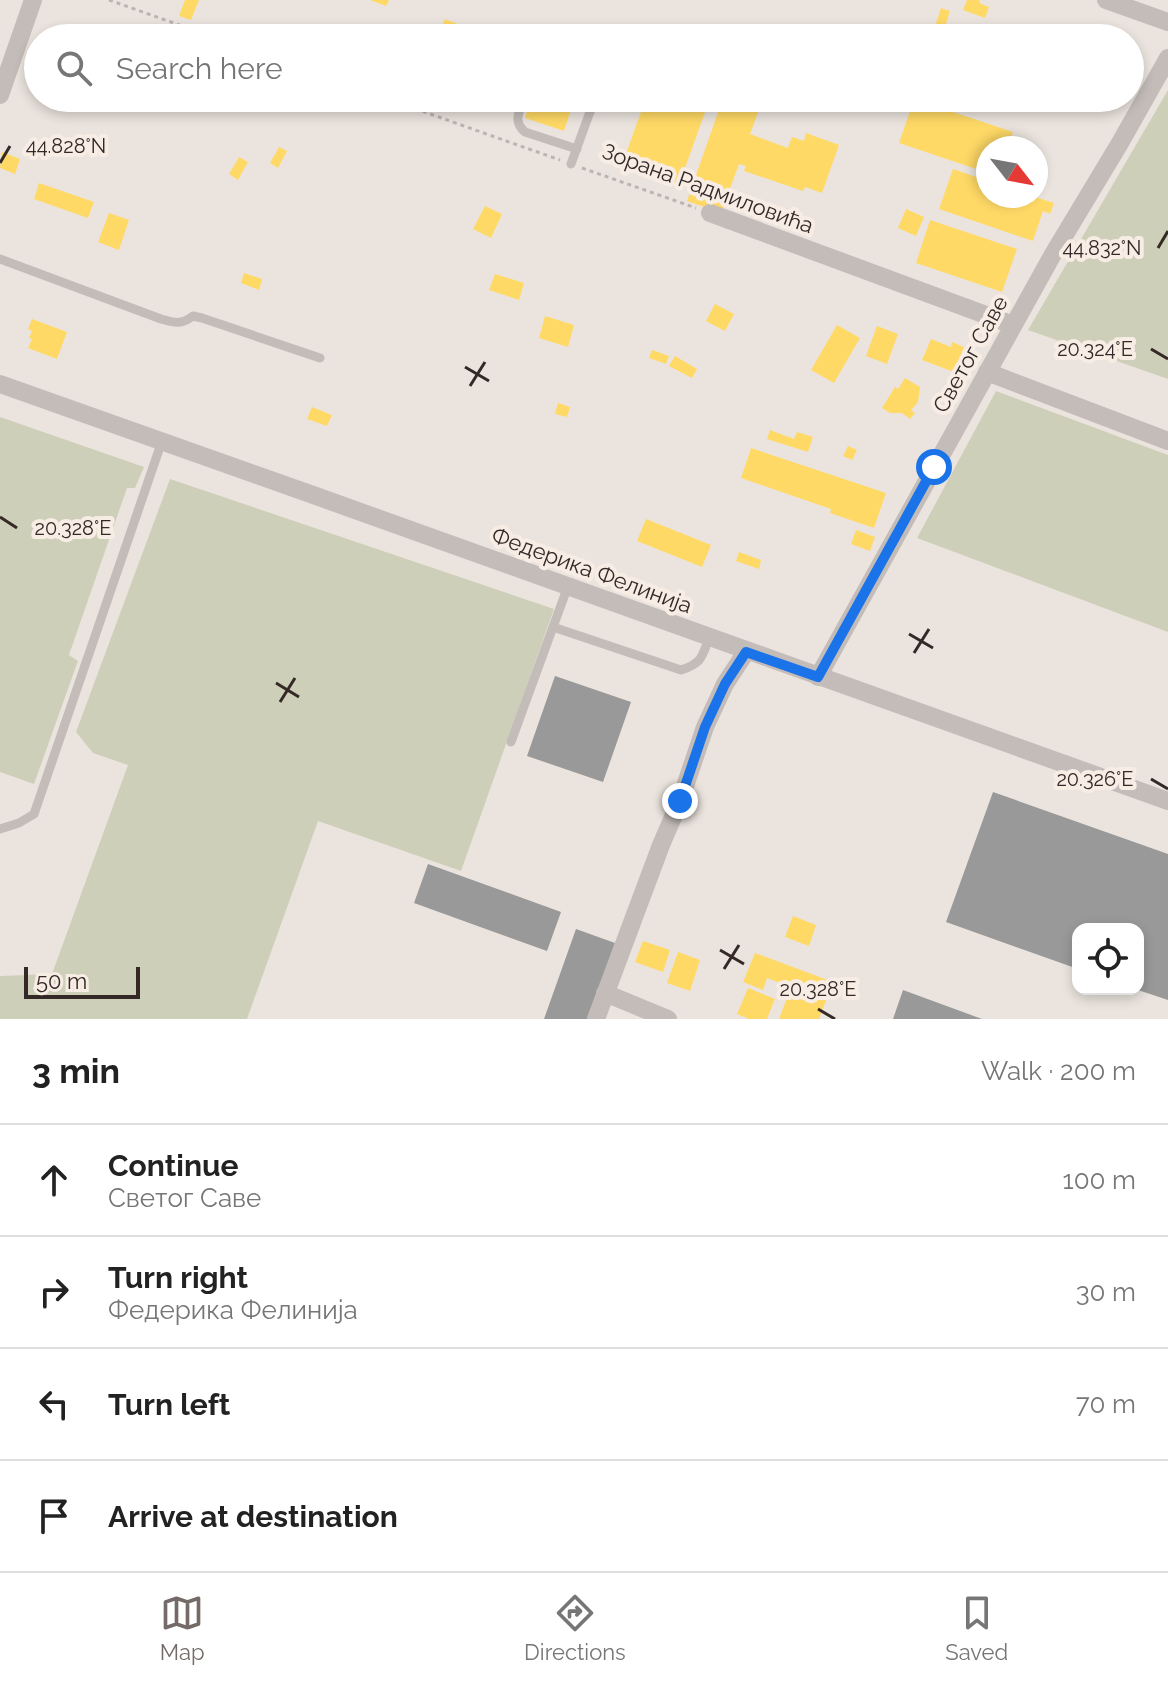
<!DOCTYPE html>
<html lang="en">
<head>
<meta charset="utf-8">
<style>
	body { margin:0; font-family:Raleway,sans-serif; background:#f2f2f2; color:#222 }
	.controls { position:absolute; right:24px; bottom:24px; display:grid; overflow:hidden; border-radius:16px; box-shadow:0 4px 12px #0003 }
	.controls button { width:72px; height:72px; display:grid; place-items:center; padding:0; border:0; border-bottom:2px solid #e0e0e0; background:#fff; color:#222; font:40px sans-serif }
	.compass { position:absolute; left:976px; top:136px; width:72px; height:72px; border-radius:50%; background:#fff; box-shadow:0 4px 12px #0003; rotate:121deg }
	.scale { position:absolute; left:24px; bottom:20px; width:116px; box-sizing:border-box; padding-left:8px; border:4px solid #342927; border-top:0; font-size:22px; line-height:28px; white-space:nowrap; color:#342927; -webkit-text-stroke:6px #f8ede5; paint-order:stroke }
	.stop { position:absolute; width:24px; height:24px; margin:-18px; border:6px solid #1a73e8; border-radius:50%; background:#fff }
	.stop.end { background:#1a73e8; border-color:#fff; box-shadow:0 2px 8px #0008 }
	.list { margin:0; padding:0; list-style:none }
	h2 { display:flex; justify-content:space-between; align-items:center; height:104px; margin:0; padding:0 32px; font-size:34px }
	h2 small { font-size:26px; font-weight:400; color:#767676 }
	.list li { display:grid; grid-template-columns:52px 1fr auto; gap:24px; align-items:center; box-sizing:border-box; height:112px; padding:0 32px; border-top:2px solid #e0e0e0 }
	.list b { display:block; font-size:30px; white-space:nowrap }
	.list p { margin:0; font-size:26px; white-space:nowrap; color:#767676 }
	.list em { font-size:26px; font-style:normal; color:#767676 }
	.icon { flex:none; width:44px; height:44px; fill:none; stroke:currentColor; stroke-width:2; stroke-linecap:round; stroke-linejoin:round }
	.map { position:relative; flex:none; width:1168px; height:1019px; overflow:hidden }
	.search { position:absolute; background:#fff; box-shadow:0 4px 12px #0003; left:24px; right:24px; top:24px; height:88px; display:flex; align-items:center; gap:20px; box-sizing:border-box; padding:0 28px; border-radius:44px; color:#767676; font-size:30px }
	.sheet { height:552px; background:#fff }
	nav { display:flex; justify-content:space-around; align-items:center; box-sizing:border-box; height:112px; border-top:2px solid #e0e0e0; background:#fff; font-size:22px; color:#767676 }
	nav a { display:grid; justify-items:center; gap:4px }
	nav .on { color:#746a67 }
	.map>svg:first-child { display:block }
	.green { fill:#cecfb9 }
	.homes { fill:#ffd966 }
	.industry { fill:#999 }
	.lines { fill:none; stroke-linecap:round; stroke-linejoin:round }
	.path { stroke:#bcb4b1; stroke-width:3; stroke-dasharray:4 4; stroke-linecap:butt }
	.lane { stroke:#c3bcb8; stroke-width:9 }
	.street { stroke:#c3bcb8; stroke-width:18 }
	.route { stroke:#1a73e8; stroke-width:10 }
	.ticks { fill:none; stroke:#342927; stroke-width:3 }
	.labels { text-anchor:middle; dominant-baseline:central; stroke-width:8; stroke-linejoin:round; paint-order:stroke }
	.street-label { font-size:22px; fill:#342927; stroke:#f8ede5 }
	.ticks-label { font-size:20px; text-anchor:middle; fill:#342927; stroke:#f8ede5; stroke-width:8; stroke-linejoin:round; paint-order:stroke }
</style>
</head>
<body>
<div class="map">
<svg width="1168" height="1019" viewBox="0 0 1168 1019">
	<rect width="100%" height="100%" fill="#ebe4de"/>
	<path class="green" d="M1168 90V379L1028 330Z
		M996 391 1168 455V632L917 538Z
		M0 417 144 467 135 488H127L69 655 78 661 34 784 0 772Z
		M170 479 554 609 461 871 318 821 247 1019H0V976L52 974 128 765 93 753 76 732Z"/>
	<path class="homes" d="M185 0H199L191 20 179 16Z
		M370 0H389L386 6Z
		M967 0H980L979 3 989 7 985 18 963 10Z
		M941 8 950 11 943 33 934 30Z
		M445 19 473 30 469 38H437Z
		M965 25 980 29 978 37 962 34Z
		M76 98H94L90 109 75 103Z
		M531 98H575L564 131 525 118Z
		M646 98H710L679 185 622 165Z
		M723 98H735L760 107 750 134 788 148 792 137 804 141 806 133 839 145 822 193 805 187 803 191 744 171 746 166 739 164 721 213 687 201Z
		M914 99 1013 132 1009 144 1018 148H988V173L899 143Z
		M279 147 287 151 278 168 270 163Z
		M2 152 20 159 15 174 0 168Z
		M239 157 248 162 238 180 229 174Z
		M953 169 988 181V196H1032L1054 203 1050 214 1043 211 1033 241 939 209Z
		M39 183 94 202 88 218 34 199Z
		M485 206 502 214 491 238 473 229Z
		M906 209 924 217 916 236 898 228Z
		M109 213 129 220 119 250 98 242Z
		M930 220 1017 249 1002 292 916 263Z
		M244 273 262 279 259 290 241 283Z
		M495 274 524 283 519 300 489 290Z
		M715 304 734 314 725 331 706 321Z
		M545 316 574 325 568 347 539 338Z
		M32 319 67 332 57 359 28 348 32 339 29 338 32 331 28 329Z
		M837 325 860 338 834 383 811 370Z
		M877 326 898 334 887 364 866 356Z
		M931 339 951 347 952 342 964 347 954 372 922 360Z
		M652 350 669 356 666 364 649 358Z
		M675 356 697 369 692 378 669 366Z
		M905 378 920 387 918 402 911 410 915 413 910 419 902 413H890L882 408 895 387 898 389Z
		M558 403 570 407 567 417 555 414Z
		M312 407 332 415 327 426 307 419Z
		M770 430 794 439 797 432 813 437 808 452 767 439Z
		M848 446 857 450 852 460 843 456Z
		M751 448 886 493 874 528 830 513 831 509 741 478Z
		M646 519 711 545 702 567 637 541Z
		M856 530 875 537 870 551 851 544Z
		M739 552 761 560 759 569 736 561Z
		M793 916 816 925 809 946 785 937Z
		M643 941 670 950 663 972 635 962Z
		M678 952 700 960 690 991 667 983Z
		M755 953 833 982 819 1019H779L791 987 767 978 763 990 743 982Z
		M748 988 775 999 767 1019H749L737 1014Z"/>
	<path class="industry" d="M555 676 631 702 603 782 527 756Z
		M993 792 1168 854V1000L1138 990V929H1078V969L946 922Z
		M428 864 561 912 547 951 414 903Z
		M576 929 615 943 588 1019H544Z
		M903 990 982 1019H893Z"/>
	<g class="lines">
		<path class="path" d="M109 0 216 38
			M385 98 560 160
			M582 168 696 208"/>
		<path class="lane" d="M524 98C520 111 512 121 525 132L577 149
			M571 164 595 98
			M0 259 161 319C175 323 181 325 193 316L202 318 320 358
			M568 586 553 627 681 670C702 663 702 657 709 638
			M511 742 553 627
			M0 829 19 823 34 814 162 441"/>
		<path class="street" d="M1106 0 1168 22
			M0 95 33 0
			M710 213 1013 325
			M987 372 1168 441
			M0 384C390 521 778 663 1168 801
			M818 677 1052 256 1120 143 1168 58
			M605 993 668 1019
			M596 1019 661 845 680 801 705 727 725 684 746 652"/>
	</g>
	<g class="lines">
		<path class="route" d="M680 801 705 727 725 684 746 652 818 677 934 467"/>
	</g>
	<path class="ticks" d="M0 163 10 146M1158 248 1168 231M1151 349 1168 359M465 367 489 381M470 386 485 362M0 517 17 528M909 634 933 648M914 653 929 629M276 683 299 697M280 702 295 678M1151 779 1168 789M720 950 744 964M724 969 739 945M818 1009 835 1019"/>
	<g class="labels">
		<g class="street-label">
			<text transform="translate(708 188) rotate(20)">Зорана Радмиловића</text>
			<text transform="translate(970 354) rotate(-61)">Светог Саве</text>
			<text transform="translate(592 570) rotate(20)">Федерика Фелинија</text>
		</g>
	</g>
	<g class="ticks-label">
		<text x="66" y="153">44.828°N</text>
		<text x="1102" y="255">44.832°N</text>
		<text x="1095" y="356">20.324°E</text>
		<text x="73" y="535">20.328°E</text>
		<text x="1095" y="786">20.326°E</text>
		<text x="818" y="996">20.328°E</text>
	</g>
</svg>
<div class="controls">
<button><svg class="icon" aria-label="locate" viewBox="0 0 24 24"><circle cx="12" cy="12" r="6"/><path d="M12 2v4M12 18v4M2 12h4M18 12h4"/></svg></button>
</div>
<svg class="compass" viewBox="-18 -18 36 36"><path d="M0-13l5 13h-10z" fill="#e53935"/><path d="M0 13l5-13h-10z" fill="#767676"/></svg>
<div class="scale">50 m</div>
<div class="stop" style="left:934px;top:467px"></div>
<div class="stop end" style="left:680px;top:801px"></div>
<div class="search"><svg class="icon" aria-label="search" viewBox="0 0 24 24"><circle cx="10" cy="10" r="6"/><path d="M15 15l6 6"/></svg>Search here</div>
</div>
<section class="sheet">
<h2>3 min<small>Walk · 200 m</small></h2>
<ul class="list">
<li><svg class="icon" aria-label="ahead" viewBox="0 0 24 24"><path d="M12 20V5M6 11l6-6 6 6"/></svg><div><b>Continue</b><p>Светог Саве</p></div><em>100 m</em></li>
<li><svg class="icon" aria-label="right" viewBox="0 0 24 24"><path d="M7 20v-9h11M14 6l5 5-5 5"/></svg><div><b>Turn right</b><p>Федерика Фелинија</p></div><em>30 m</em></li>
<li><svg class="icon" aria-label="left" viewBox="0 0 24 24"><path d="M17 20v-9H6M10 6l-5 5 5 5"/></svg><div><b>Turn left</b></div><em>70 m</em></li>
<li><svg class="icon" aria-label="arrive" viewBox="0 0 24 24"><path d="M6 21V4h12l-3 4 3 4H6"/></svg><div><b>Arrive at destination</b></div></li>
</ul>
</section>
<nav>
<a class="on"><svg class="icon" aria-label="map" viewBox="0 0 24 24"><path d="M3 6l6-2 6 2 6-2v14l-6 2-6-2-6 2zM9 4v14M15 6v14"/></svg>Map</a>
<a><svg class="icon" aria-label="directions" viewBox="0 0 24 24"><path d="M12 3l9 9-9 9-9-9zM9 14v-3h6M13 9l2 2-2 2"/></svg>Directions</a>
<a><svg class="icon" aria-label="saved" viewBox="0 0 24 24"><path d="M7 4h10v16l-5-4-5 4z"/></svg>Saved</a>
</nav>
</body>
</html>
